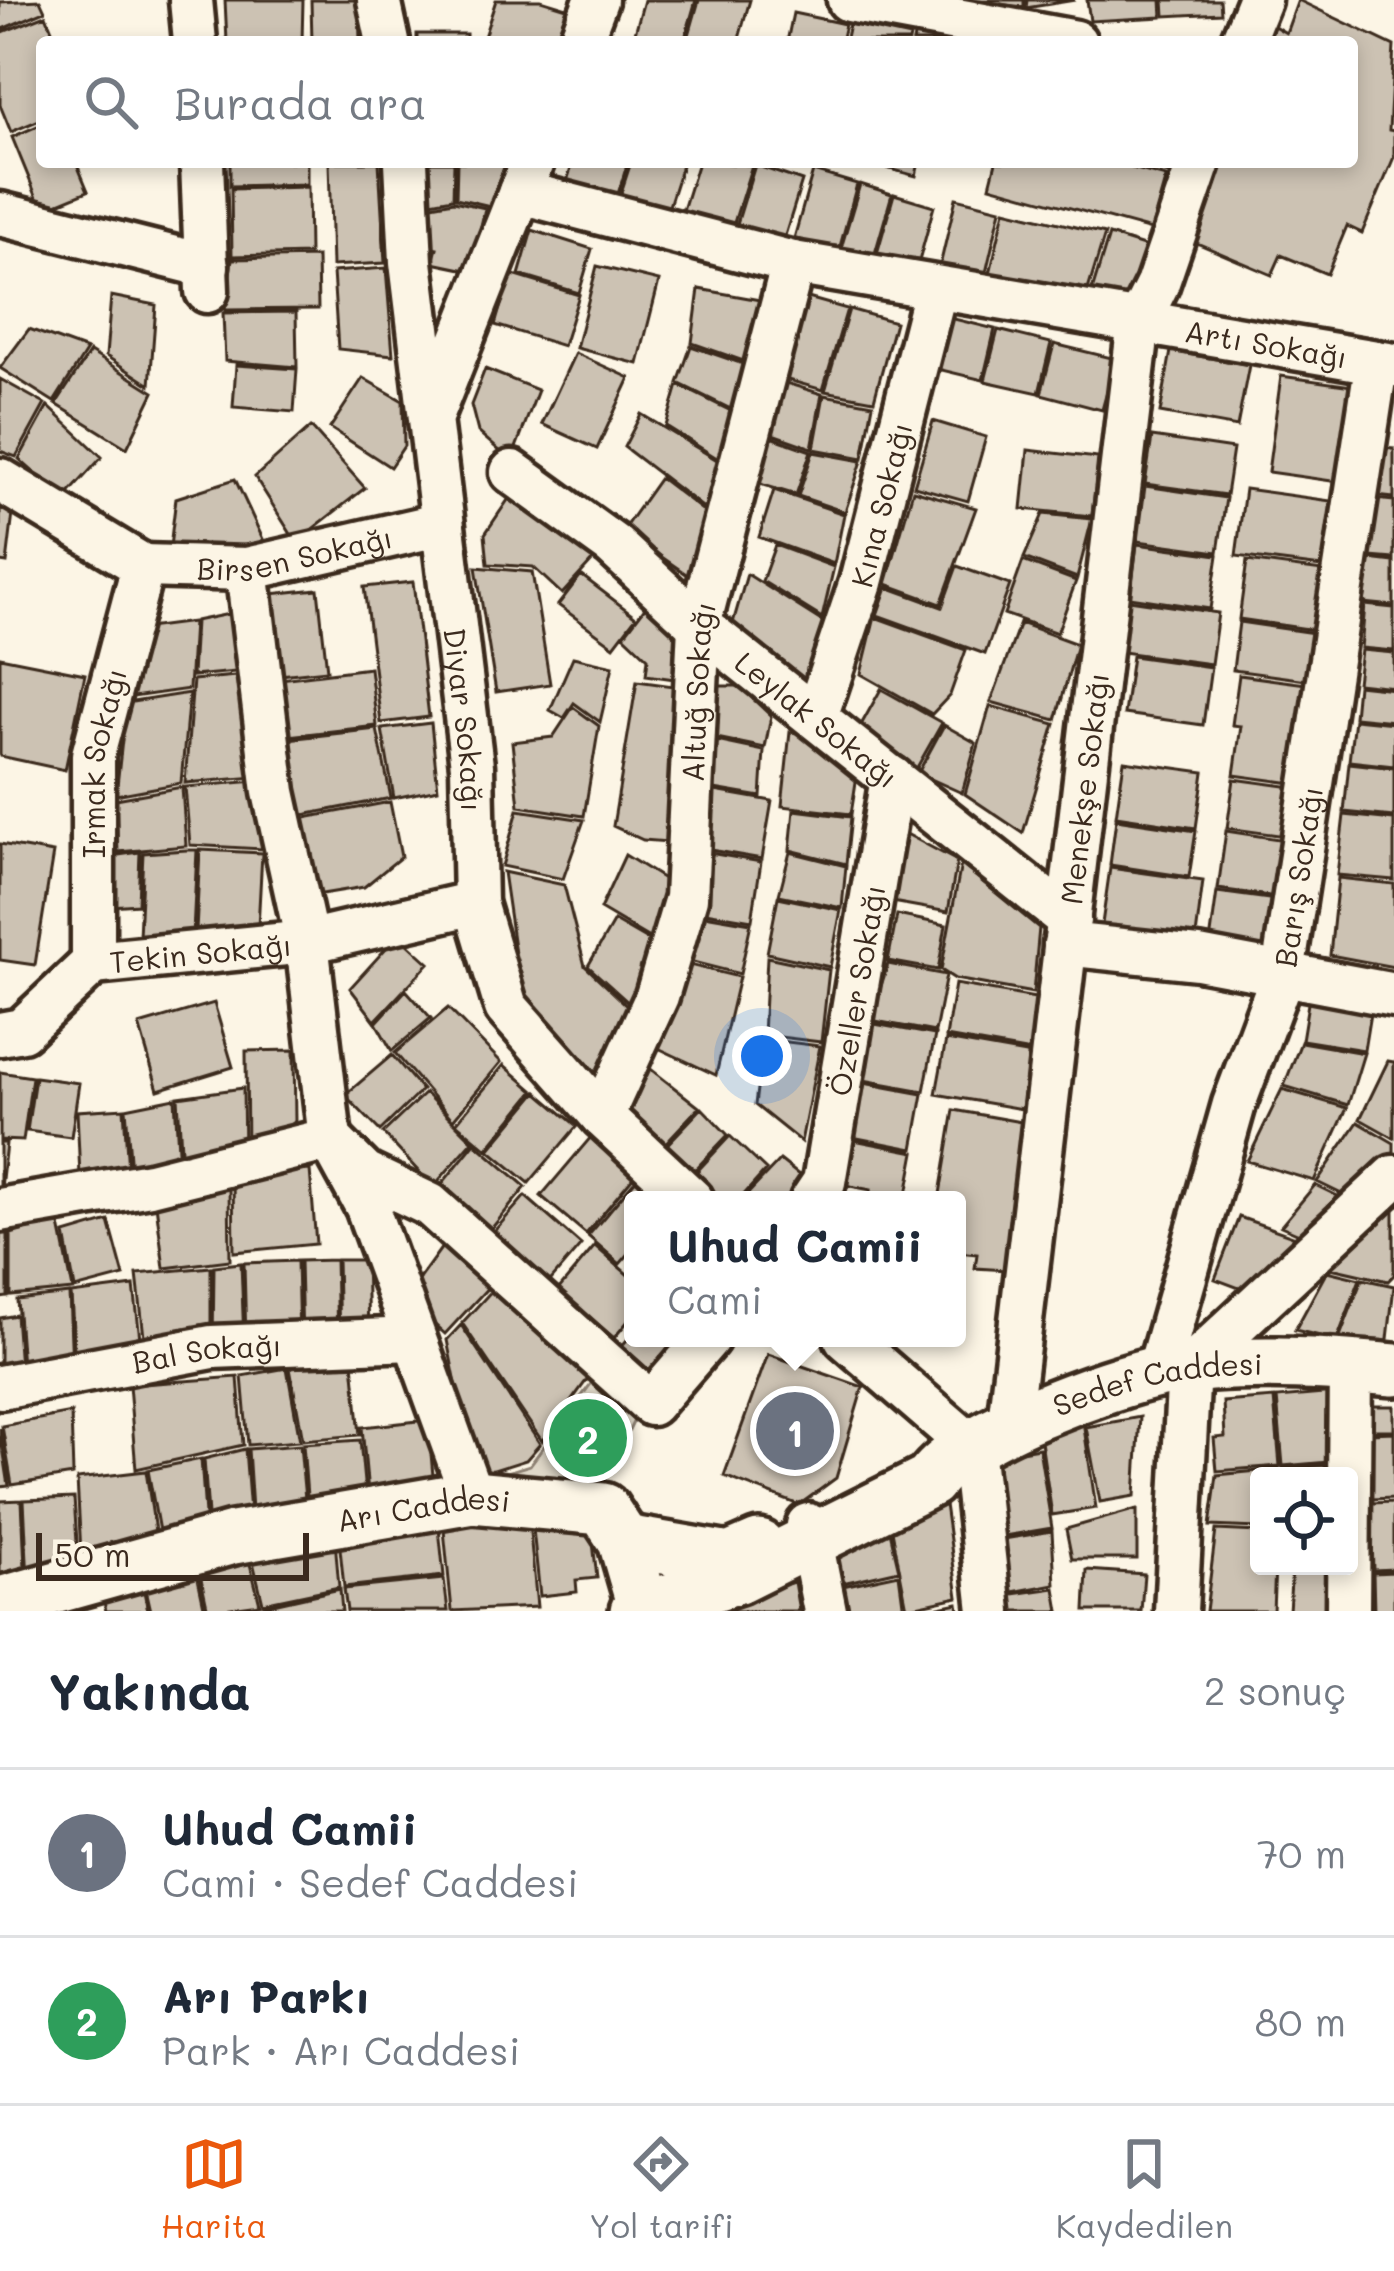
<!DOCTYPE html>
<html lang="tr">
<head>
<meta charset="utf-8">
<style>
	body { margin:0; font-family:Mali,sans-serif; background:#f6f6f7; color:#1f2937 }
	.controls { position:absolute; right:36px; bottom:36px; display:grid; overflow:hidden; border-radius:12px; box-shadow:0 6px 18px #0003 }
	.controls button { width:108px; height:108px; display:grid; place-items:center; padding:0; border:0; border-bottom:3px solid #e0e1e3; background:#fff; color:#1f2937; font:60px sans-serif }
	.scale { position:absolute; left:36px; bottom:30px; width:273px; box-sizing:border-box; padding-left:12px; border:6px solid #3b2a1e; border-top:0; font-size:33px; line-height:42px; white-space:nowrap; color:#3b2a1e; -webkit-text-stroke:9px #fcf5e5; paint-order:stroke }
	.you { position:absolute; left:762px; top:1056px; width:42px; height:42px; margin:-30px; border:9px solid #fff; border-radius:50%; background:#1a73e8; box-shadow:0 0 0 18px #1a73e833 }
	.badge { display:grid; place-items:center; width:78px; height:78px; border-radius:50%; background:#ea580c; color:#fff; font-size:39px; font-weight:700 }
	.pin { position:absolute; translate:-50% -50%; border:6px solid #fff; box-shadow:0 3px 12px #0006 }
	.popup { position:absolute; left:624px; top:1191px; width:342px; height:156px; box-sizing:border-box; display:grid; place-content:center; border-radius:12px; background:#fff; filter:drop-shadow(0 3px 9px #0005); font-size:39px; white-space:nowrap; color:#747a83 }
	.popup b { font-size:45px; color:#1f2937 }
	.popup::after { content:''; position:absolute; left:50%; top:100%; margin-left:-24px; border:24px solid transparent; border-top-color:#fff }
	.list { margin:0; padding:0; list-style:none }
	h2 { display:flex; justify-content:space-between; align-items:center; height:156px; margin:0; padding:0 48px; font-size:51px }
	h2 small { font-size:39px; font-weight:400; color:#747a83 }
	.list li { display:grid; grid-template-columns:78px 1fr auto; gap:36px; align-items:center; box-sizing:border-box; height:168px; padding:0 48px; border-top:3px solid #e0e1e3 }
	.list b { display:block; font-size:45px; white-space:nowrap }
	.list p { margin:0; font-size:39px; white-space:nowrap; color:#747a83 }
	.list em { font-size:39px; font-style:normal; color:#747a83 }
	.icon { flex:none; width:66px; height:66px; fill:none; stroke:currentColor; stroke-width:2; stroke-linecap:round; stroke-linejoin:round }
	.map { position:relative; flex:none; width:1394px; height:1611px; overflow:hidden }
	.search { position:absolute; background:#fff; box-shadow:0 6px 18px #0003; left:36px; right:36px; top:36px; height:132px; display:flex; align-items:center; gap:30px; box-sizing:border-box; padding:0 42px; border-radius:12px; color:#747a83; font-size:45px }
	.sheet { height:492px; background:#fff }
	nav { display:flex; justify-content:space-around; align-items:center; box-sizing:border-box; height:168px; border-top:3px solid #e0e1e3; background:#fff; font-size:33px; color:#747a83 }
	nav a { display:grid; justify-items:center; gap:6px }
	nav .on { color:#ea580c }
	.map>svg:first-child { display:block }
	.green { fill:#e0d8c8; stroke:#8e8173; stroke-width:3 }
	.building { fill:#ccc2b3; stroke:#3b2a1e; stroke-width:3 }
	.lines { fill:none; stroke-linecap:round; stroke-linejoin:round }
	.minor-casing { stroke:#3b2a1e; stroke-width:51 }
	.tertiary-casing { stroke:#3b2a1e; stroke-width:60 }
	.minor { stroke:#fcf5e5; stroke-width:42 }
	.tertiary { stroke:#fcf5e5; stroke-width:51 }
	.labels { text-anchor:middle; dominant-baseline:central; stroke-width:9; stroke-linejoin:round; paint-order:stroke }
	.street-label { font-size:30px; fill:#3b2a1e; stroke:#fcf5e5 }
</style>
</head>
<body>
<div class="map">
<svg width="1394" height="1611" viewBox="0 0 1394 1611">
	<rect width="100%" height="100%" fill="#fcf5e5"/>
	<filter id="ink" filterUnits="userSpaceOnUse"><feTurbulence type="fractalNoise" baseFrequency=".00833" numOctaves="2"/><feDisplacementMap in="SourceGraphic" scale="24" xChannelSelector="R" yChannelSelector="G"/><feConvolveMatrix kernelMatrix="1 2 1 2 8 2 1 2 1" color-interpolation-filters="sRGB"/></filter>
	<g filter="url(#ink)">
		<path class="green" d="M596 1377 639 1410 595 1501 494 1476 530 1465Z"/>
		<path class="building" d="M40 0 45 11 0 30V2Z
			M225 0H303L302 42H227Z
			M311 0H359L360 42H312Z
			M496 0H541L567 8 556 42 484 37Z
			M644 0H696L684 42 633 40Z
			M699 0H750L738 42H687Z
			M1024 0V7L973 1V0Z
			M1027 0H1075L1026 8Z
			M1087 0H1161L1162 17 1090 21Z
			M1164 0H1220L1221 13 1165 16Z
			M1298 0 1394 46 1389 130 1394 131V157L1362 233 1347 226 1327 274 1281 255 1272 275 1180 236 1207 162H1352V42H1250L1259 17 1286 33Z
			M793 13 845 24 841 42H787Z
			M46 15 57 42H42V119L11 132 0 105V33Z
			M849 24 910 37 909 42H845Z
			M916 28 984 42H913Z
			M417 34H466V42H417Z
			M42 124V162H76L88 191 42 210 12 137Z
			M230 162H307V184L230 186Z
			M329 162H379L385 263 332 266Z
			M420 162H454L453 198 420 204Z
			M457 162H497L514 168 499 208 456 198Z
			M573 162H628L612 213 562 197Z
			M631 162H683L662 228 614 214Z
			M698 162 752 165 733 226 683 210Z
			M864 162H919L916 176Z
			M996 162H1110L1166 177 1151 230 990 186Z
			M1123 162H1173L1169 174Z
			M755 165 802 181 783 242 736 227Z
			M813 171 857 184 838 254 793 242Z
			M860 184 892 194 872 264 839 255Z
			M308 187 309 254 232 256 231 189Z
			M894 194 934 206 915 276 874 264Z
			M956 198 1001 209 984 281 939 270Z
			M454 201 485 208 471 271 433 263 437 248 423 245 421 207Z
			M1005 210 1105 234 1084 303 988 282Z
			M532 230 592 249 579 293 519 275Z
			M1109 235 1153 249 1132 317 1088 304Z
			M317 257 318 309 225 310 232 259Z
			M597 266 659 281 638 364 576 348Z
			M386 268 393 355 338 349 333 272Z
			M510 274 579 295 563 346 495 325Z
			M699 289 760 300 749 363 692 343Z
			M111 296 156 305 150 385 106 356Z
			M801 296 847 309 823 390 777 377Z
			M849 309 895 322 874 400 825 391Z
			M296 312 297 367 225 361 223 313Z
			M942 316 995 329 983 380 929 367Z
			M29 329 87 350 54 402 0 368Z
			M998 330 1051 343 1039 393 985 381Z
			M1054 344 1116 359 1102 410 1041 394Z
			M691 346 749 366 739 413 678 383Z
			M1171 351 1249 365 1237 427 1160 413Z
			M90 352 154 392 127 448 56 404Z
			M575 353 630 378 597 449 542 424Z
			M236 365 297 369 294 412 233 407Z
			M485 369 538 390 511 461 478 432 471 405Z
			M1281 376 1352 386 1339 482 1268 472Z
			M363 378 403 401 404 446 390 467 330 428Z
			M0 379 45 404 16 457 0 451Z
			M776 380 822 394 812 448 761 430Z
			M678 385 739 415 728 465 666 426Z
			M824 395 873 404 863 458 814 449Z
			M48 406 102 457 64 499 19 459Z
			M641 414 727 466 714 516 624 447Z
			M933 421 986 437 968 501 914 486Z
			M311 427 365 488 296 542 255 477Z
			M760 433 811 451 796 495 744 479Z
			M1152 437 1233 449 1226 495 1145 484Z
			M1381 448 1394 449V498L1376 496Z
			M1028 450 1098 458 1092 516 1022 509Z
			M813 452 862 461 845 512 798 496Z
			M660 478 714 519 689 576 623 530Z
			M235 479 269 552 169 555 176 498Z
			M1145 486 1226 498 1218 552 1138 541Z
			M516 488 593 560 562 594 533 567 488 564 485 534Z
			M1245 489 1338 502 1330 568 1236 556Z
			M774 490 844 514 834 564 759 537Z
			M913 490 976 508 941 604 886 584Z
			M0 495 15 497 7 563 0 562Z
			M1375 499 1394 501V559L1370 557Z
			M1043 514 1092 519 1077 578 1024 558Z
			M1137 544 1218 555 1210 609 1130 597Z
			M775 545 834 567 822 618 762 581Z
			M1369 559 1394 562V606L1364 603Z
			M1023 561 1076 581 1057 633 1004 614Z
			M1247 561 1330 572 1322 631 1239 619Z
			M957 566 1010 585 985 654 877 615 887 587 942 607Z
			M476 567 532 572 550 684 496 692Z
			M747 574 826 624 811 687 731 630Z
			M581 575 636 617 614 646 558 605Z
			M413 582 429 717 381 723 364 587Z
			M318 589 327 670 270 676 261 595Z
			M1129 600 1218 613 1211 664 1122 652Z
			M649 602 694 642 689 681 646 675 648 658 624 635Z
			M1365 605 1394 608V651L1361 648Z
			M234 613 247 671 192 676 195 621Z
			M875 617 966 650 950 695 932 714 861 674Z
			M193 622 189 689 126 698 139 629Z
			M1239 622 1321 634 1314 681 1233 670Z
			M1020 623 1077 644 1056 720 991 702Z
			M1361 650 1394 653V687L1357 683Z
			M1132 656 1211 667 1203 725 1124 714Z
			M0 657 85 674 65 770 0 756Z
			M573 657 613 666 600 722 574 703 564 718 550 710Z
			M370 668 377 726 279 737 272 680Z
			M247 675 256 777 185 783 193 680Z
			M1239 675 1314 685 1300 784 1234 775 1241 726 1232 725Z
			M637 681 695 689 681 843 643 840 613 826Z
			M1357 685 1394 689V721L1354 717Z
			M711 686H739L771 716 765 748 707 736Z
			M881 689 942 723 915 771 861 725Z
			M189 693 181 783 116 795 126 703Z
			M990 706 1055 724 1023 833 965 794Z
			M573 707 599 726 584 816 519 806 512 742 553 737Z
			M1354 719 1394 723V766L1349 761Z
			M431 723 438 789 394 798 382 729Z
			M944 725 976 743 962 793 918 773Z
			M377 729 391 798 293 817 279 740Z
			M790 732 823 736 858 769 851 814 782 806Z
			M707 739 764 751 761 797 697 786Z
			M1124 761 1204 772 1196 828 1116 816Z
			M1349 763 1394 768V817L1344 812Z
			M1234 779 1300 788 1293 837 1227 828Z
			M256 781 262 849 190 845 185 787Z
			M182 787 186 846 118 852 116 799Z
			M709 790 772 801 762 859 699 848Z
			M390 802 401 857 364 887 304 897 294 820Z
			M518 810 584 820 563 879 502 866Z
			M794 810 851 817 846 864 790 850Z
			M1344 815 1394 820V880L1337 875Z
			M1116 819 1196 831 1189 877 1110 865Z
			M899 830 957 861 948 912 887 901Z
			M1226 831 1292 841 1284 898 1218 889Z
			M0 844 53 853 35 965 0 960Z
			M187 850H197L193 932 139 937 143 853Z
			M200 850 262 853 258 927 196 932Z
			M698 851 761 862 752 920 688 909Z
			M140 852 138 904 97 907V858Z
			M790 852 846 866 842 908 779 895Z
			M625 855 683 891 661 945 600 909Z
			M961 864 1039 928 1033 993 955 979 941 970Z
			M1110 868 1203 881 1195 944 1101 931Z
			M503 872 564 885 585 966 636 1014 598 1078 522 1002Z
			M1338 878 1394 884V967L1330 955Z
			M1217 892 1284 901 1276 958 1209 949Z
			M778 897 841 910 830 967 767 953Z
			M687 912 751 923 740 974 677 958Z
			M897 915 946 925 938 970 888 961Z
			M614 921 659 947 640 1013 588 966Z
			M398 935 429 963 375 1021 350 988Z
			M767 957 829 970 821 1042 763 1035Z
			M677 962 739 977 716 1075 656 1047Z
			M888 964 946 975 935 1032 870 1020Z
			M955 984 1041 999 1031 1052 946 1037Z
			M1311 985 1373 995 1364 1050 1302 1040Z
			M406 990 431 1018 392 1051 376 1023Z
			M214 1003 233 1067 158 1090 139 1025Z
			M448 1008 501 1062 453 1120 395 1053Z
			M869 1023 935 1035 924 1091 858 1079Z
			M763 1039 820 1046 801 1142 755 1105Z
			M946 1040 1031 1055 1022 1109 936 1094Z
			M1301 1042 1364 1053 1348 1105 1284 1086Z
			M294 1050 295 1121 275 1146 247 1154 246 1051Z
			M392 1055 422 1090 380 1131 345 1095Z
			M1388 1061 1394 1062V1138L1360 1119Z
			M504 1065 534 1091 487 1149 456 1123Z
			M648 1067 699 1107 657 1152 614 1112Z
			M0 1072 32 1077 23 1141 0 1140Z
			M35 1077 79 1083 71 1137 27 1131Z
			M858 1082 923 1094 913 1149 847 1136Z
			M243 1088 244 1156 182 1168 178 1097Z
			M1282 1089 1347 1108 1314 1181 1247 1161Z
			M537 1092 577 1126 529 1183 489 1150Z
			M425 1093 473 1141 433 1187 383 1133Z
			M175 1098 179 1168 131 1172 126 1108Z
			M124 1108 128 1172 80 1176 77 1111Z
			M702 1108 728 1135 687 1178 659 1153Z
			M954 1110 1021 1122 1007 1270 975 1268 977 1254 957 1252V1200H939Z
			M1358 1122 1394 1143V1163L1356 1201 1317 1182Z
			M730 1136 766 1170 739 1200H715L689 1180Z
			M591 1137 635 1175 586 1234 541 1196Z
			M854 1140 915 1152 906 1200H869L871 1190 845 1185Z
			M0 1143H6L0 1197Z
			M475 1143 526 1187 486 1235 437 1190Z
			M780 1160 809 1183 795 1200H742Z
			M310 1170 316 1244 234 1252 233 1176Z
			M638 1177 665 1200H633V1249L620 1264 588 1236Z
			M1315 1185 1354 1204 1313 1240 1281 1226Z
			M229 1187 230 1260 164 1268 155 1196Z
			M525 1196 581 1245 546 1286 489 1237Z
			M1394 1198V1275L1388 1281 1331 1268Z
			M1239 1217 1310 1242 1255 1294 1215 1279Z
			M59 1220 73 1290 11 1296V1234Z
			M109 1221 124 1276 75 1289 65 1234Z
			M0 1234H8V1297L0 1298Z
			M447 1240 493 1282 445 1334 433 1323 416 1283Z
			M595 1246 633 1279V1315L614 1338 558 1290Z
			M335 1260 337 1339 302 1340 300 1261Z
			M337 1260H366L368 1332 339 1339Z
			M297 1261 299 1340 246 1341 244 1263Z
			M241 1263 244 1341 213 1347 214 1266Z
			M211 1267V1348L146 1355 137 1274Z
			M1327 1271 1360 1279 1337 1340 1295 1330Z
			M1362 1279 1394 1286 1387 1348 1339 1339Z
			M497 1285 592 1373 542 1441 462 1323Z
			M134 1286 142 1356 75 1367 71 1294Z
			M69 1294 72 1367 23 1379 17 1300Z
			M16 1315 21 1380 0 1383V1318Z
			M461 1325 540 1444 526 1460 475 1476 447 1340Z
			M633 1333V1338H689L654 1379 619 1349Z
			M768 1354 863 1387 836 1478 799 1505 724 1476Z
			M353 1362 360 1435 303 1440 290 1368Z
			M287 1368 300 1441 248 1445 242 1376Z
			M238 1377 243 1445 136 1469 129 1385Z
			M1335 1393 1340 1461 1283 1466 1277 1398Z
			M1274 1398 1280 1466 1217 1471 1214 1438 1225 1437 1223 1402Z
			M1368 1406H1394V1430H1369Z
			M71 1413 73 1475 12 1485 2 1426Z
			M1140 1417 1135 1496 1100 1502 1086 1427Z
			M428 1420 435 1498 369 1504 362 1427Z
			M1083 1421 1096 1508 1052 1515 1039 1428Z
			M0 1428 9 1486 0 1487Z
			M1394 1432V1498L1371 1499 1370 1433Z
			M360 1440 366 1504 308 1509 303 1444Z
			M300 1445 306 1510 253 1525 248 1449Z
			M1039 1448 1052 1528 998 1537 985 1457Z
			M245 1449 251 1526 209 1529 204 1459Z
			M201 1459 206 1529 162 1548 148 1470Z
			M1340 1464 1341 1476H1283V1469Z
			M1279 1469V1476H1259V1528L1210 1526 1217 1475Z
			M146 1471 159 1558 82 1571 77 1479Z
			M942 1483 958 1597 907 1608 888 1510Z
			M74 1498 79 1572 28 1581 24 1500Z
			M22 1500 26 1591 0 1592V1501Z
			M1394 1502V1569L1373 1570 1371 1503Z
			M1137 1509V1559H1072L1066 1529Z
			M531 1510 590 1515 597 1578 576 1580 577 1592 540 1596Z
			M885 1510 899 1570 838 1584 828 1540Z
			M528 1511 537 1607 452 1611 443 1520Z
			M438 1519 444 1576 344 1587 338 1529Z
			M1216 1530 1259 1532V1566H1275L1273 1611H1206Z
			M1052 1531 1055 1584 1007 1593 998 1540Z
			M247 1537 335 1540 339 1587 263 1603Z
			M246 1548 260 1604 208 1611 197 1560Z
			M194 1560 205 1611H151L142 1571Z
			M1292 1566H1340L1335 1611H1289Z
			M1087 1570 1144 1574 1141 1611H1085Z
			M140 1572 148 1611H106L99 1580Z
			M1394 1572V1611H1374L1373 1573Z
			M899 1574 904 1611H841L838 1587Z
			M444 1579 448 1611H347L344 1589Z
			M794 1582 799 1611H726L725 1600Z
			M1055 1588 1059 1611H1002L999 1596Z
			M340 1589 342 1611H265L264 1606Z
			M958 1603 959 1611H920Z"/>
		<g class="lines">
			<defs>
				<g id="minor">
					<path d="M191 0 195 42"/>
					<path d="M379 0 388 42"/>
					<path d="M849 0 1075 42"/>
					<path d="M580 42 596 0"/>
					<path d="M1242 42 1259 0"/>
					<path d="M202 162 207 291"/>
					<path id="s1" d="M406 162 411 262 472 766 475 903 506 1007 602 1116 692 1200"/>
					<path id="s2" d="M520 192 793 263 1394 365"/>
					<path d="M0 214 207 266"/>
					<path d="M433 412 532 162"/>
					<path id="s3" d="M512 472 613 545 699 625 1069 920"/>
					<path d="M0 480 143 566"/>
					<path id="s4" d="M143 566 247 569 442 524"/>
					<path d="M247 569 274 792 307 942 330 1139 367 1207 472 1497"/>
					<path id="s5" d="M817 714 861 582 935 291"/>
					<path d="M1065 944 1198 958 1394 995"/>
					<path id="s6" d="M93 963V755L143 566"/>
					<path id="s7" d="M93 963 307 942 475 903"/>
					<path d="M0 1034 22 1030 93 963"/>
					<path id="s8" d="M602 1116 657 996 686 898 699 625 793 263"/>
					<path id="s9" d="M812 1200 824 1182 892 778"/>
					<path d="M0 1210 150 1184 330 1139 365 1174 430 1205 651 1404 708 1338"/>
					<path d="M846 1338 972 1447 990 1611"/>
					<path id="s10" d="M1158 1372 1234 1104 1283 973 1376 366"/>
					<path id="s11" d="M0 1387 212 1347 414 1339"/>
					<path id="s12" d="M1009 1423 1139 321 1157 285 1199 162"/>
					<path d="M808 1525 825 1611"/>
					<path d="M1176 1611 1189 1368 1394 1177"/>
					<path d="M1348 1611 1350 1366"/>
				</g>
				<g id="tertiary">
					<path d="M624 1541 729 1559 759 1546"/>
					<path id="s13" d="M0 1603 233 1538 472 1497 603 1509 624 1541 643 1607"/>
					<path id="s14" d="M636 1611 738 1577 930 1481C958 1436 1109 1382 1162 1371 1234 1358 1321 1363 1394 1370"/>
				</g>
			</defs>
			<use href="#minor" class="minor-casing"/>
			<use href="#tertiary" class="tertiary-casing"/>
			<use href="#minor" class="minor"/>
			<use href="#tertiary" class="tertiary"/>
		</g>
	</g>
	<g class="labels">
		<g class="street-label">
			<text stroke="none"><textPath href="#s2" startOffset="762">Artı Sokağı</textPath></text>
			<text stroke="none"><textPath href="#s5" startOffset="219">Kına Sokağı</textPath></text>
			<text stroke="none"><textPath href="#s4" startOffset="153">Birsen Sokağı</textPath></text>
			<text stroke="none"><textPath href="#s8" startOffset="441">Altuğ Sokağı</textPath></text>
			<text stroke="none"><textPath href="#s3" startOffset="393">Leylak Sokağı</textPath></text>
			<text stroke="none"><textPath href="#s1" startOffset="561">Diyar Sokağı</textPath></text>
			<text stroke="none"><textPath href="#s6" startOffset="201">Irmak Sokağı</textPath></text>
			<text stroke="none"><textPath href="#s12" startOffset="639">Menekşe Sokağı</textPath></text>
			<text stroke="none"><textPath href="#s10" startOffset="516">Barış Sokağı</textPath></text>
			<text stroke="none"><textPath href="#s7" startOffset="108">Tekin Sokağı</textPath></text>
			<text stroke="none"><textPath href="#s9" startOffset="216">Özeller Sokağı</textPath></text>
			<text stroke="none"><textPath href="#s11" startOffset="210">Bal Sokağı</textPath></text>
			<text stroke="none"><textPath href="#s14" startOffset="576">Sedef Caddesi</textPath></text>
			<text stroke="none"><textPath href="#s13" startOffset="435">Arı Caddesi</textPath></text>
		</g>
	</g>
</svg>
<div class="controls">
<button><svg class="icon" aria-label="locate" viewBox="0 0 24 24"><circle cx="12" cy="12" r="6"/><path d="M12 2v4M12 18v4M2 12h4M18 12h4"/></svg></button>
</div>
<div class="scale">50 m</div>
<div class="you"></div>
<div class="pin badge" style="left:795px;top:1431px;background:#6b7280">1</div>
<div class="popup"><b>Uhud Camii</b>Cami</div>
<div class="pin badge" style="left:588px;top:1438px;background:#2e9e5b">2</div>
<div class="search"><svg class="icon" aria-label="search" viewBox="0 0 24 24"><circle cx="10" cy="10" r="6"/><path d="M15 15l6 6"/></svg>Burada ara</div>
</div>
<section class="sheet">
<h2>Yakında<small>2 sonuç</small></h2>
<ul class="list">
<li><span class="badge" style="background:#6b7280">1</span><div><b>Uhud Camii</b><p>Cami · Sedef Caddesi</p></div><em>70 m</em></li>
<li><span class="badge" style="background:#2e9e5b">2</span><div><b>Arı Parkı</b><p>Park · Arı Caddesi</p></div><em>80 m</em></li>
</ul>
</section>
<nav>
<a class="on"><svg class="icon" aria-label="map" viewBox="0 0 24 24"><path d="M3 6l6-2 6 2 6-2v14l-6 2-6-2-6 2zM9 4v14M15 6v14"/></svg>Harita</a>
<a><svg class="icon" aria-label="directions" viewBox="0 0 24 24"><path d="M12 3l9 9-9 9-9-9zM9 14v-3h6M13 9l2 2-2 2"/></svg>Yol tarifi</a>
<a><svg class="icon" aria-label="saved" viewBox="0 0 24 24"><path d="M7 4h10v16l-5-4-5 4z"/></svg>Kaydedilen</a>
</nav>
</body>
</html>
